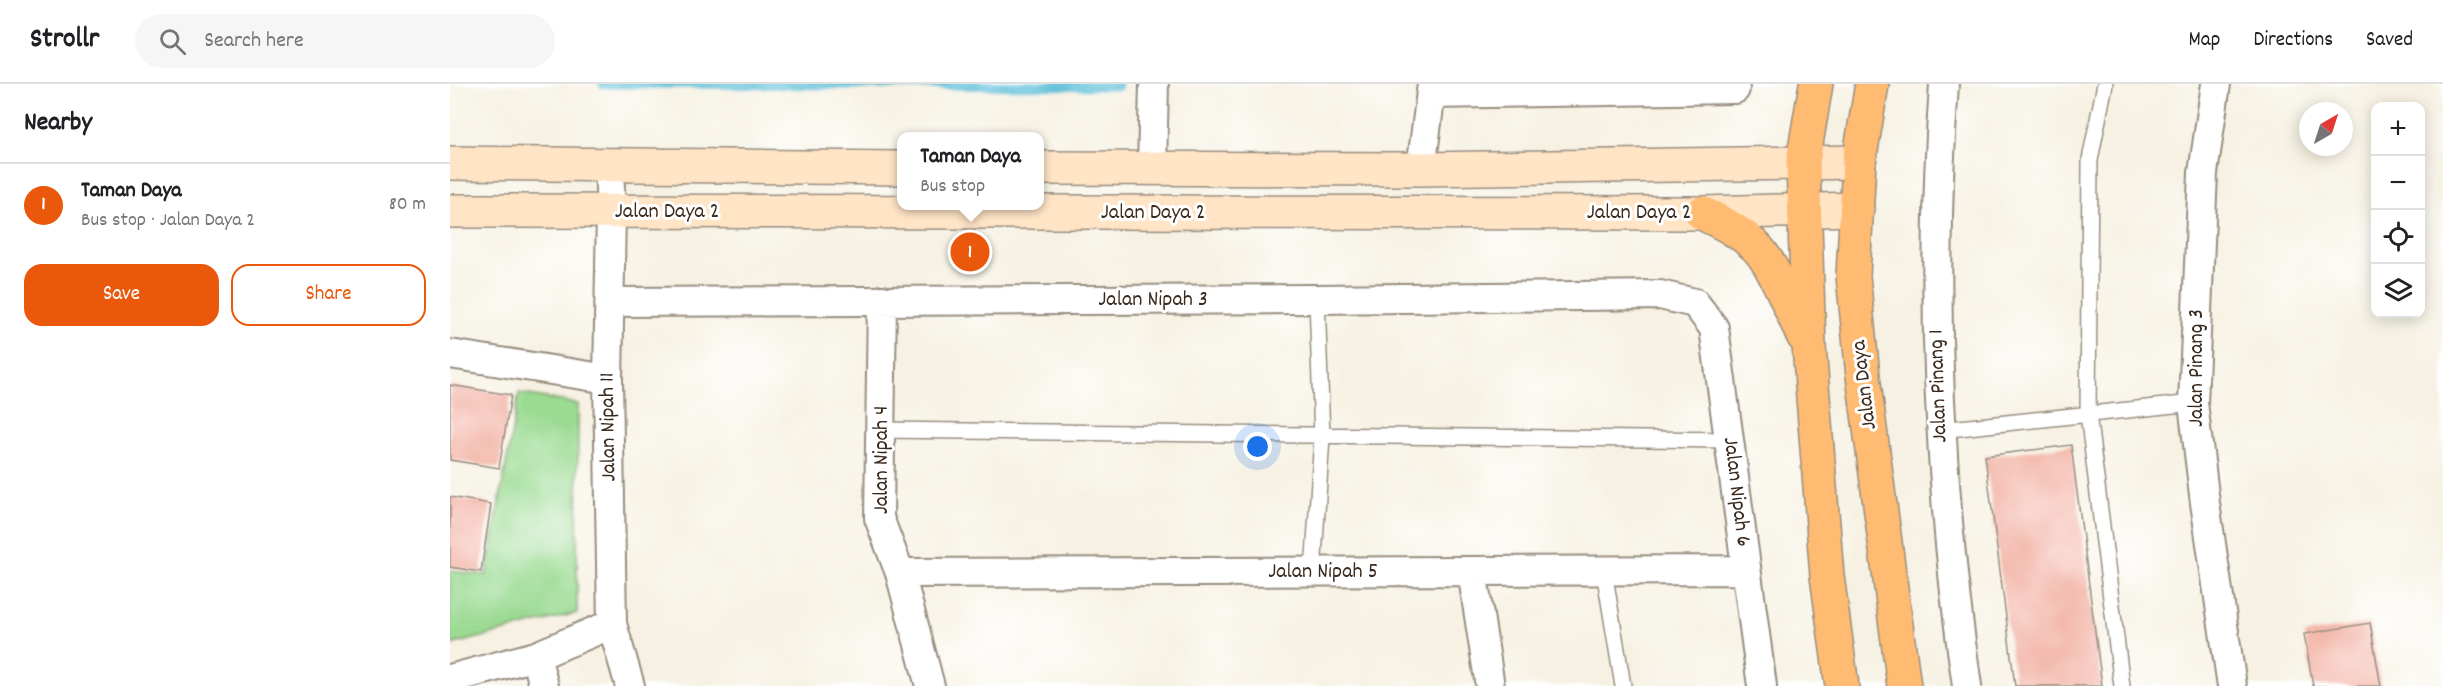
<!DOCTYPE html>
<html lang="en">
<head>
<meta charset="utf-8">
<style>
	body { margin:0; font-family:Dekko,sans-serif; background:#f6f6f6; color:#202124 }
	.controls { position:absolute; right:18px; top:18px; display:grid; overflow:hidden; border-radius:12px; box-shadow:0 3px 15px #0003 }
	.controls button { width:54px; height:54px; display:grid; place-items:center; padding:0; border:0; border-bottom:2px solid #e0e0e0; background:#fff; color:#202124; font:30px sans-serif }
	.compass { position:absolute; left:1849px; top:18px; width:54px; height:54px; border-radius:50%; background:#fff; box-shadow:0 3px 15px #0003; rotate:39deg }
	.you { position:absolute; left:808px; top:363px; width:21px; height:21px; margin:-15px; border:4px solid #fff; border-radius:50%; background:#1a73e8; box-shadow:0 0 0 9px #1a73e833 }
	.badge { display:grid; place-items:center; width:39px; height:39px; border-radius:50%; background:#ea580c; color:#fff; font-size:20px; font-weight:700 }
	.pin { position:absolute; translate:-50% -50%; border:3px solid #fff; box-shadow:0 2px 6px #0006 }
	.popup { position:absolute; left:447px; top:48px; width:147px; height:78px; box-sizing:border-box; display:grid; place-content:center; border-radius:12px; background:#fff; filter:drop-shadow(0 2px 4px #0005); font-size:20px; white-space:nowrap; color:#757577 }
	.popup b { font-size:22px; color:#202124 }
	.popup::after { content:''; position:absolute; left:50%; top:100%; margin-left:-12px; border:12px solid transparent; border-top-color:#fff }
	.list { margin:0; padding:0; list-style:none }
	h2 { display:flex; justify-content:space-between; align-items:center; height:78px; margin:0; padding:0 24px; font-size:26px }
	h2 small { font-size:20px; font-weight:400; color:#757577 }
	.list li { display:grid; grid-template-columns:39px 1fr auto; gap:18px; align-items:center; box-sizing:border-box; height:84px; padding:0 24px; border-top:2px solid #e0e0e0 }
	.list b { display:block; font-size:22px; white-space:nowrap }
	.list p { margin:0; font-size:20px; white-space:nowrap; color:#757577 }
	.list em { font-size:20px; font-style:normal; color:#757577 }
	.actions { display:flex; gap:12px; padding:18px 24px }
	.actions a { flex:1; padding:14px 0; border:2px solid #ea580c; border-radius:18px; text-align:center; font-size:21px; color:#ea580c }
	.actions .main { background:#ea580c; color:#fff }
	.icon { flex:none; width:33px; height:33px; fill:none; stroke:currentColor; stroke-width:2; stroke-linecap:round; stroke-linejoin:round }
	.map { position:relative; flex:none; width:1993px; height:602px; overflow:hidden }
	header { display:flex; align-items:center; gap:36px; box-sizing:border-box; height:84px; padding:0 30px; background:#fff; border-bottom:2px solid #e0e0e0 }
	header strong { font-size:28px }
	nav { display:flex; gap:33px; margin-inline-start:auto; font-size:21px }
	.search { width:420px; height:54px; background:#f6f6f6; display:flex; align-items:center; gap:15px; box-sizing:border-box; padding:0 21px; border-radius:33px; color:#757577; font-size:22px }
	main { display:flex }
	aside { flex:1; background:#fff }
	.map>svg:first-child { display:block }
	.green { fill:#9ada91; stroke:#6a8258; stroke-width:1.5 }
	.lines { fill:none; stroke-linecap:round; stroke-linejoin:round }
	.stream { stroke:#5abed8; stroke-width:9 }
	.building { fill:#f2ad9f }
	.service-casing { stroke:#988e80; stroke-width:18 }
	.minor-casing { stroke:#988e80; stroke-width:32 }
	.secondary-casing { stroke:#988e80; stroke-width:36 }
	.primary-casing { stroke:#988e80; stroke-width:36 }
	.service { stroke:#fff; stroke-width:15 }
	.minor { stroke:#fff; stroke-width:28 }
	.secondary { stroke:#ffe4c6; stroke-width:33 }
	.primary { stroke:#febb71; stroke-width:33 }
	.labels { text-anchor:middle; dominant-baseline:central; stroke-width:6; stroke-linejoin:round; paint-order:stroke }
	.street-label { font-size:22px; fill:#3b2a1e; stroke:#fff }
</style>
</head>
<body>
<header>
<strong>Strollr</strong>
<div class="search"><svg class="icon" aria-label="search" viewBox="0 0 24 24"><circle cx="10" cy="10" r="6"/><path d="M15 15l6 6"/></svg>Search here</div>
<nav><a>Map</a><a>Directions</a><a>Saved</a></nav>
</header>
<main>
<aside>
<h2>Nearby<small></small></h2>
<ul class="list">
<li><span class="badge">1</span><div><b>Taman Daya</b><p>Bus stop · Jalan Daya 2</p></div><em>80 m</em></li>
</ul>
<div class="actions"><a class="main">Save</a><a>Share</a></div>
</aside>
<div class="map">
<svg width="1993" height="602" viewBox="0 0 1993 602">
	<rect width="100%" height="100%" fill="#fff"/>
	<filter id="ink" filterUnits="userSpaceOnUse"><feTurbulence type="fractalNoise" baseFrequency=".0167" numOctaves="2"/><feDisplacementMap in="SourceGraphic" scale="12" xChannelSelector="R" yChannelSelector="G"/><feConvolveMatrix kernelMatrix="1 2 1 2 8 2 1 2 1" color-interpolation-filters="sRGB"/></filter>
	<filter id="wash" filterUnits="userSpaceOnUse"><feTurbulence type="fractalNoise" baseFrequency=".008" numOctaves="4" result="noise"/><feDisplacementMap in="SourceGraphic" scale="24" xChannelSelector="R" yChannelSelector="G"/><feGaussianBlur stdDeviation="1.35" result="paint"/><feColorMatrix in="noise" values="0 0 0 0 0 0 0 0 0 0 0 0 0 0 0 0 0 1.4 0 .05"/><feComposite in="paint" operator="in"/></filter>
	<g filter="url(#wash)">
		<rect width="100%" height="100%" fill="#f6f1e2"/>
		<path class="green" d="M69 309 128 320 127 529 0 561V487L36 491Z"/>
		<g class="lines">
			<path class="stream" d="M153 0 668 2"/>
		</g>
		<g id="blocks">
			<path class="building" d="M0 301 61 311 49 384 0 376Z
				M1621 361 1652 602H1565L1535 372Z
				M0 413 41 420 31 488 0 483Z
				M1920 539 1931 602H1863L1854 550Z"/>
		</g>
	</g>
	<g filter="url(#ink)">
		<use href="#blocks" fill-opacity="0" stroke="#988e80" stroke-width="1.5"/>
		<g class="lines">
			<defs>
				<path id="service" d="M1655 0 1640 76 1638 330 1672 602
					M432 346 1279 356
					M1490 346 1743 319
					M1154 487 1173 602
					M863 488 872 353 867 215"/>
				<path id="minor" d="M1494 0C1480 202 1488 402 1517 602
					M1766 0 1753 89 1743 319 1755 419 1782 602
					M981 10 1285 5
					M159 82 161 128 158 295 162 540 180 602
					M702 85 704 0
					M971 85 982 0
					M432 216 429 434 450 489 480 602
					M160 218 867 215 1210 211 1245 219 1264 244 1312 602
					M0 270 158 295
					M1022 487 1040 602
					M450 489 1296 486
					M86 572 94 602
					M0 595 86 572 162 540"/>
				<path id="secondary" d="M0 79 451 84
					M589 84 971 85 1409 78
					M0 127 1252 129 1407 125"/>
				<path id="primary" d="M1366 0 1353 78 1359 262 1377 492 1392 602
					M1422 0 1409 78 1403 192 1413 292 1454 602
					M1252 129C1270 138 1288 146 1303 160 1323 176 1341 228 1354 253"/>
			</defs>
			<use href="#service" class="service-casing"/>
			<use href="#minor" class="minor-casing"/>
			<use href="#secondary" class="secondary-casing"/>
			<use href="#primary" class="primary-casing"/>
			<use href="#service" class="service"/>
			<use href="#minor" class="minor"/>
			<use href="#secondary" class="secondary"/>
			<use href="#primary" class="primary"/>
		</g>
	</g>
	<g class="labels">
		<g class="street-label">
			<text x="217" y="128">Jalan Daya 2</text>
			<text x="703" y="129">Jalan Daya 2</text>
			<text x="1189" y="129">Jalan Daya 2</text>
			<text x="703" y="216">Jalan Nipah 3</text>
			<text transform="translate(1747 284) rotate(-90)">Jalan Pinang 3</text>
			<text transform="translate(1415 301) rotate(-97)">Jalan Daya</text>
			<text transform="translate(1489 302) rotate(-92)">Jalan Pinang 1</text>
			<text transform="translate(159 343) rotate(-91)">Jalan Nipah 11</text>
			<text transform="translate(432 376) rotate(-90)">Jalan Nipah 4</text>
			<text transform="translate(1286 408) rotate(83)">Jalan Nipah 6</text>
			<text x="873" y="488">Jalan Nipah 5</text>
		</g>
	</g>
</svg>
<div class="controls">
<button>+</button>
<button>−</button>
<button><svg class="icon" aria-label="locate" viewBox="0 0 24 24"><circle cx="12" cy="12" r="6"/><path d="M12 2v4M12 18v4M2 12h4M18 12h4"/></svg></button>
<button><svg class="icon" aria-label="layers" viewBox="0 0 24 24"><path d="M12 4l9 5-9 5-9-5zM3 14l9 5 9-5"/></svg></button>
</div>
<svg class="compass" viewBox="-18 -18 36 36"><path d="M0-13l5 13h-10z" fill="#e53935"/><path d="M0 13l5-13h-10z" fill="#757577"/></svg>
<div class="you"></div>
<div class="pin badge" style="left:520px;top:168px">1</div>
<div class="popup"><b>Taman Daya</b>Bus stop</div>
</div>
</main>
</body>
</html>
